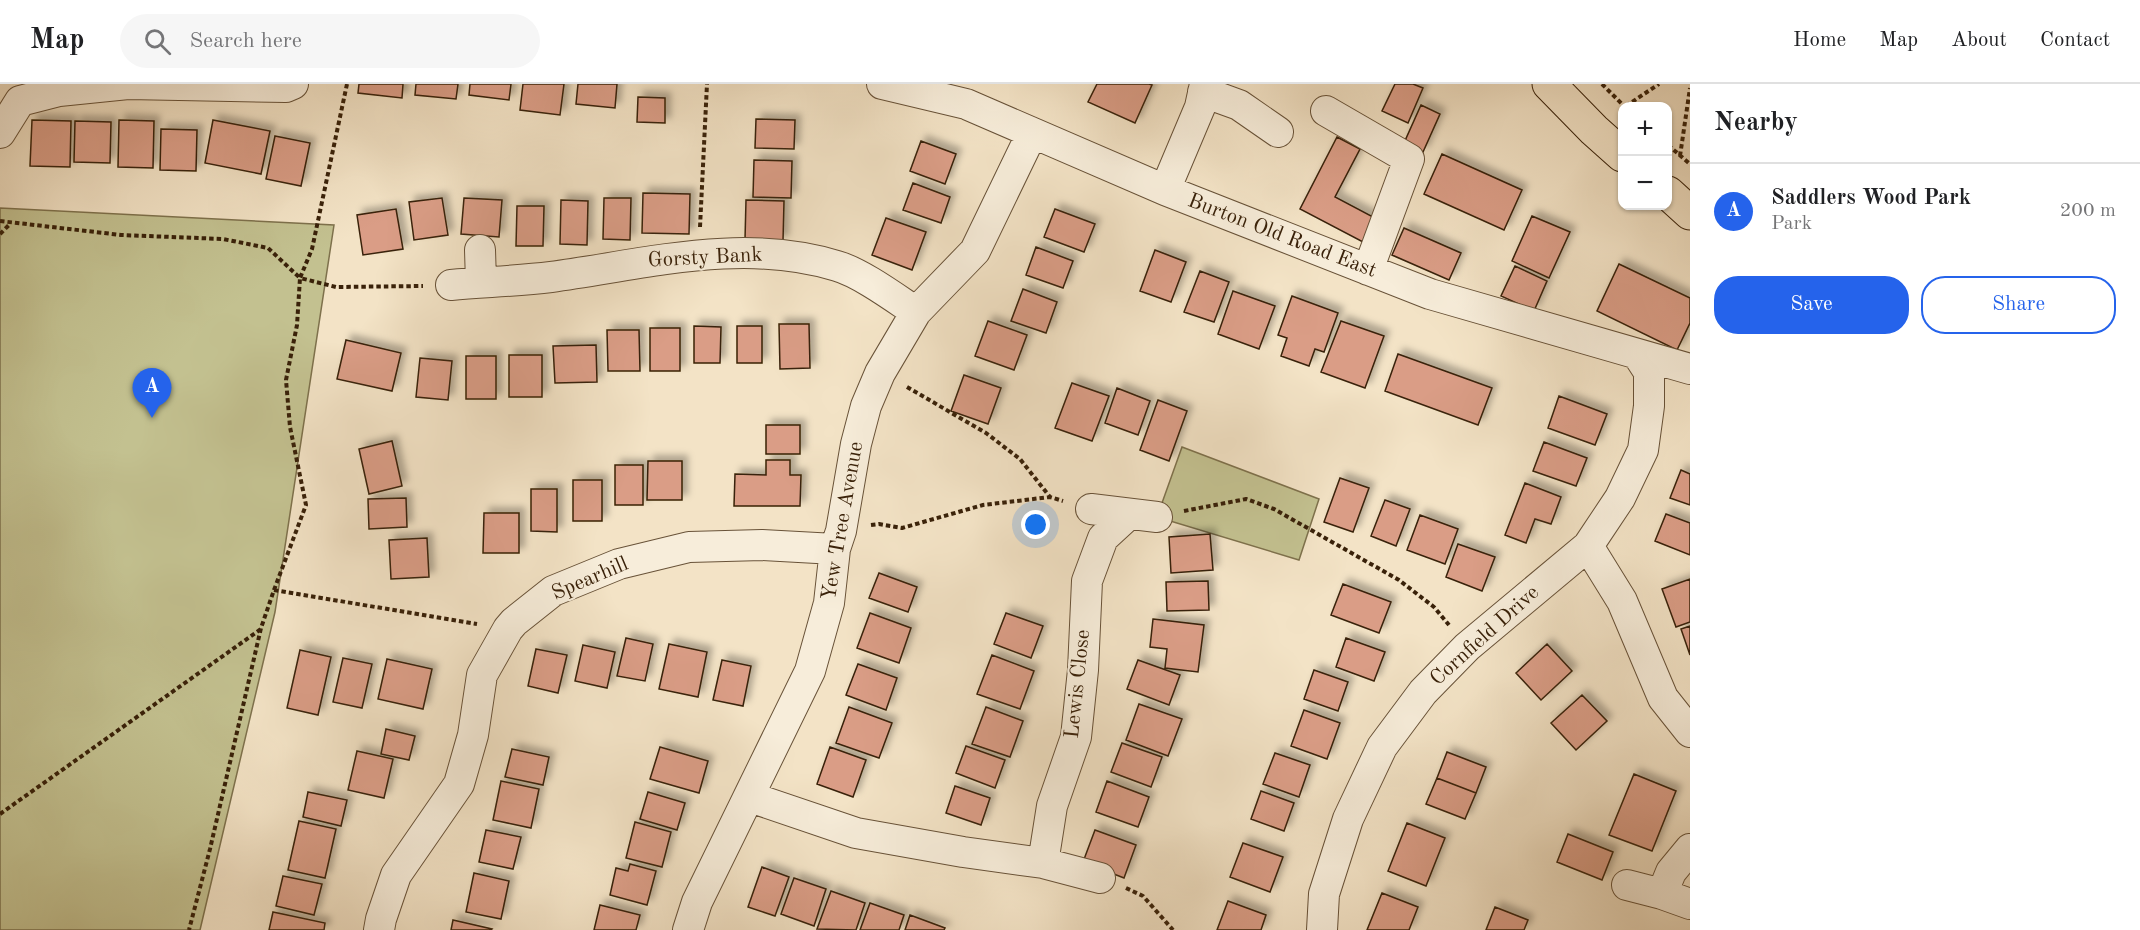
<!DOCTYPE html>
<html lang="en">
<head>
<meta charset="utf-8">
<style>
	body { margin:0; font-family:"Old Standard TT",serif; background:#f6f6f6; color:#202124 }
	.controls { position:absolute; right:18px; top:18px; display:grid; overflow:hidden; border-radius:12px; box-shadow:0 2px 4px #0004 }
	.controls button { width:54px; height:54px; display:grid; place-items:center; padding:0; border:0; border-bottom:2px solid #e0e0e0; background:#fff; color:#202124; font:30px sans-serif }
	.you { position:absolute; left:1036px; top:441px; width:21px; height:21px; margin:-15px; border:4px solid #fff; border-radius:50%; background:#1a73e8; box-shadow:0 0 0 9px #1a73e833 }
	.badge { display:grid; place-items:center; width:39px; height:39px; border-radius:50%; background:#2563eb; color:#fff; font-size:20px; font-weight:700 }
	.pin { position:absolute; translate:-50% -50px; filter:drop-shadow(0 2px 3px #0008) }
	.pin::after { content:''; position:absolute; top:32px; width:21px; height:18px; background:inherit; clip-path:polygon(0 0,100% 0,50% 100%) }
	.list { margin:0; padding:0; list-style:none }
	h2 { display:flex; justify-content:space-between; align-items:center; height:78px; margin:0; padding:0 24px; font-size:26px }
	h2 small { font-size:20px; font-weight:400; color:#757577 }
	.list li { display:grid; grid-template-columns:39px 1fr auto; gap:18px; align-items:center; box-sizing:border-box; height:96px; padding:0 24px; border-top:2px solid #e0e0e0 }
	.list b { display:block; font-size:22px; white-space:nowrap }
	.list p { margin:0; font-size:20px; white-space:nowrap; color:#757577 }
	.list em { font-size:20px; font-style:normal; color:#757577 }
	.actions { display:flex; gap:12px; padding:18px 24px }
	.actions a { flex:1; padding:14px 0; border:2px solid #2563eb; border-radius:24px; text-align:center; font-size:21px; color:#2563eb }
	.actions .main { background:#2563eb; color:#fff }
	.icon { flex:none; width:33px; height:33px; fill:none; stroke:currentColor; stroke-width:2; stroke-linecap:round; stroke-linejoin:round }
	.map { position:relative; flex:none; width:1690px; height:846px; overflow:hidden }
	header { display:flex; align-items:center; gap:36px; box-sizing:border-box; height:84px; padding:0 30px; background:#fff; border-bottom:2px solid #e0e0e0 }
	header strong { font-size:28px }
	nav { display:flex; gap:33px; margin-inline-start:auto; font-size:21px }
	.search { width:420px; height:54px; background:#f6f6f6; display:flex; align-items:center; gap:15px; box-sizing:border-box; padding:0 21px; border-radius:33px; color:#757577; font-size:22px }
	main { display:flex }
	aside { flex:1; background:#fff }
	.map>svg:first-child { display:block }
	.green { fill:#c3c190; stroke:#7e714c; stroke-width:1.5 }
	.building { fill:#da9d86; stroke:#392109; stroke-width:1.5; filter:url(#shadow) }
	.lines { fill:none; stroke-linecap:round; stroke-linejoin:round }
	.minor-casing { stroke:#685238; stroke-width:32 }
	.highway-casing { stroke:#392109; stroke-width:35 }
	.path { stroke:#392109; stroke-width:4; stroke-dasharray:4.5 3; stroke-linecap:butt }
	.minor { stroke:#f7edda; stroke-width:30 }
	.highway { stroke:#f3e3c6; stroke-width:33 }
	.labels { text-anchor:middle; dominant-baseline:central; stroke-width:4.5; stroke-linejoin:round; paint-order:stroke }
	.street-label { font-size:21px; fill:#392109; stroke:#f7edda }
</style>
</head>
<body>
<header>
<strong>Map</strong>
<div class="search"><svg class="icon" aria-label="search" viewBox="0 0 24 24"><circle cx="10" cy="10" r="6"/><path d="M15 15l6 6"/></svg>Search here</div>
<nav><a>Home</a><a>Map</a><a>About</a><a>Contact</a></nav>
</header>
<main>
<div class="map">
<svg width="1690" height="846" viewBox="0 0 1690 846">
	<defs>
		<filter id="shadow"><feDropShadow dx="5.5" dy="-5.5" stdDeviation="3" flood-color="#0004"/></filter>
	</defs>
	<rect width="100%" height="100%" fill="#f3e3c6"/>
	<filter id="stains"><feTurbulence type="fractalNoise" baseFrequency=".00333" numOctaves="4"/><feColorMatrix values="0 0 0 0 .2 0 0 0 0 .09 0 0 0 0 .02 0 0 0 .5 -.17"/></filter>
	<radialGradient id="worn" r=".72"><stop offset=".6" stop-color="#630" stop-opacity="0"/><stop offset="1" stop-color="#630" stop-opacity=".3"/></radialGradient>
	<path class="green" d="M0 124 334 141 275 528 200 846H0Z
		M1182 363 1319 415 1299 476 1157 433Z"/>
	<path class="building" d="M359 0H403L402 14 358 9Z
		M416 0H458L456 15 415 11Z
		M470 0H511L509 16 469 11Z
		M523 0H564L560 31 520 26Z
		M578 0H617L615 24 576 20Z
		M1097 0H1149L1152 1 1135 39 1088 18Z
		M1395 0H1413L1423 4 1408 39 1382 27Z
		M638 13 665 14V39L637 38Z
		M1421 21 1440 30 1423 68 1404 59Z
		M756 35 795 36 794 65 755 64Z
		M32 36 71 37 70 83 30 82Z
		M119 36 154 37 153 84 118 83Z
		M213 36 270 47 261 90 205 79Z
		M75 37 111 38 110 79 74 78Z
		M161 45 197 46 196 87 160 86Z
		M275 52 310 59 301 102 266 95Z
		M1337 53 1360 65 1335 113 1375 134 1363 158 1300 125Z
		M921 57 956 70 945 100 910 87Z
		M1442 70 1522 106 1504 146 1424 110Z
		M754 76 792 77 791 114 753 113Z
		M913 99 950 113 941 139 903 126Z
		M643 109 690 110 689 150 642 149Z
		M442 114 448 151 414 156 409 118Z
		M464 114 502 116 499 153 461 150Z
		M604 114H631L630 156 603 155Z
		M561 116 588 117 587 161 560 160Z
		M746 116 784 117 783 157 745 156Z
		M517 122H544L543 162H516Z
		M396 125 403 165 363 171 357 131Z
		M1055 125 1095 140 1084 168 1044 153Z
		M1532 132 1570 148 1549 194 1512 177Z
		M886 134 926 148 912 186 872 171Z
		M1404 144 1461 169 1449 196 1392 171Z
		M1036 163 1073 177 1063 204 1026 191Z
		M1155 166 1186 178 1171 218 1140 207Z
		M1619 180 1690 214V239L1677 266 1597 227Z
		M1515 182 1547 197 1534 227 1501 212Z
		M1200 187 1229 198 1214 238 1184 228Z
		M1023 205 1057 218 1046 249 1011 237Z
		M1233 207 1275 222 1259 265 1218 250Z
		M1292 212 1338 229 1324 268 1315 265 1309 282 1281 272 1287 254 1278 251Z
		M988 237 1027 251 1014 286 975 272Z
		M1341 237 1384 252 1365 304 1321 288Z
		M779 240H809L810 284 780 285Z
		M694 242 721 243 720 279H694Z
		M737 242H762V279H737Z
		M650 244H680V287H650Z
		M607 246H639L640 287H608Z
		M346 256 401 269 392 307 337 295Z
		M596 261 597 298 555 299 553 262Z
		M1398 270 1492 304 1478 341 1385 307Z
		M509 271H542V313H509Z
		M466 272H496V315H466Z
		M420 274 452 277 448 316 416 313Z
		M964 291 1001 304 988 340 951 327Z
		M1072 299 1109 312 1092 357 1055 344Z
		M1117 304 1150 317 1138 351 1105 339Z
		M1559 312 1607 330 1595 361 1548 344Z
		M1158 316 1187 327 1169 377 1140 366Z
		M766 341H800V370H766Z
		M392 357 402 402 369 410 359 365Z
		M1544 358 1587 374 1576 402 1533 387Z
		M766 376H790V391H801L800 422H734L735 390 766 391Z
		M648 377H682V416H647Z
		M615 381H643V421H615Z
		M1681 386 1690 390V421L1670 414Z
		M1340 394 1369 404 1353 448 1324 438Z
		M573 396H602V437H573Z
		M1525 399 1561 413 1551 440 1535 435 1526 459 1505 451Z
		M531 405H557V448L531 447Z
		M406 414 407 443 369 445 368 415Z
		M1385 416 1410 425 1396 462 1371 452Z
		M484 429H519V469H483Z
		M1666 430 1690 439V471L1655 457Z
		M1420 431 1458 445 1445 480 1407 466Z
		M1210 450 1213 486 1171 489 1169 453Z
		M427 454 429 493 391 495 389 456Z
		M1458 460 1495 473 1482 507 1446 493Z
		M879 489 917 503 908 528 869 514Z
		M1690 495V538L1676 543 1662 505Z
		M1208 497 1209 526 1167 527 1166 498Z
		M1343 500 1391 518 1379 549 1331 531Z
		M870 529 911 544 899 579 857 564Z
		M1006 529 1043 542 1031 574 994 560Z
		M1153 535 1204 541 1198 588 1165 584 1167 565 1150 563Z
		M1690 542V571L1681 545Z
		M626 554 653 560 645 597 617 592Z
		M1346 554 1385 568 1374 597 1336 583Z
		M669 560 707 568 698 613 659 605Z
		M1547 560 1572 587 1541 616 1516 589Z
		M583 561 615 568 607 604 575 597Z
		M536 565 567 571 558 609 528 602Z
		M300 566 331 573 318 631 287 624Z
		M992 571 1034 587 1020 625 977 610Z
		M343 574 372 580 362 624 333 618Z
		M387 575 432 585 423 625 378 615Z
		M722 576 751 582 743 622 713 616Z
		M1138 576 1180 591 1169 621 1127 605Z
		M858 580 897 594 886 626 846 611Z
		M1314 586 1348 598 1338 627 1304 615Z
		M1582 611 1607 637 1576 666 1551 639Z
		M1139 620 1182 635 1168 672 1126 656Z
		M849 623 892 639 879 674 836 659Z
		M986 623 1023 637 1010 673 972 660Z
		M1304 626 1340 639 1327 675 1291 662Z
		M386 645 415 652 409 676 381 670Z
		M1122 659 1162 673 1151 703 1111 688Z
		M966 662 1005 676 995 704 956 689Z
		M660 663 708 677 699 709 650 695Z
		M830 663 866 676 853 713 817 700Z
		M512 665 549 673 543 701 505 693Z
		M357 667 393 675 384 714 348 706Z
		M1447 668 1486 683 1476 709 1437 694Z
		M1275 669 1310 681 1299 713 1263 700Z
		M1634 690 1676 707 1652 767 1609 751Z
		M1437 694 1476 709 1465 735 1426 720Z
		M501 697 539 705 531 744 493 736Z
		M1107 697 1149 713 1138 743 1096 728Z
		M955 702 990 714 981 741 946 729Z
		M1261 707 1294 719 1284 747 1251 735Z
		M308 708 347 716 341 742 303 733Z
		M648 708 685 719 677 746 640 735Z
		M299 737 336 745 325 794 288 786Z
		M635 738 671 748 662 783 626 774Z
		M1407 739 1445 754 1426 802 1388 787Z
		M486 746 521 753 513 785 479 778Z
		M1095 746 1136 761 1124 794 1083 778Z
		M1568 750 1613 768 1602 796 1557 778Z
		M1243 759 1283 773 1270 808 1230 793Z
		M630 780 656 787 647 821 610 811 616 784 628 787Z
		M762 783 789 793 775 832 748 823Z
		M474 789 509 797 501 835 466 828Z
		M283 792 322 800 314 831 276 822Z
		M794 794 826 805 814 842 781 830Z
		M831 807 865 819 856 846 817 845Z
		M1382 809 1418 823 1409 846H1367Z
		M1228 817 1266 831 1261 846H1217Z
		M870 819 904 831 899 846H860Z
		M600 821 640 831 636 846H594Z
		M1495 823 1528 836 1524 846H1486Z
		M273 828 325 839 324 846H269Z
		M910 831 945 844 944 846H905Z
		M453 836 492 845 491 846H451Z"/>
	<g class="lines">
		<defs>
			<path id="minor" d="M882 0 966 20 1165 106 1430 210 1690 285
				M1203 8 1239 21 1278 48
				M1326 27 1409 75 1368 186
				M0 49 20 17 59 7 128 0 286 3 293 0
				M1165 106 1200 23 1205 0
				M480 166 481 198
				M451 201C484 198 518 197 551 193 646 180 743 153 837 182 861 189 895 214 916 228
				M1091 425 1157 433
				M1588 462 1622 517 1663 614 1690 648
				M750 713 856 749 963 768 1043 779 1100 794
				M1043 779 1052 722 1076 653 1083 586 1087 497 1103 454 1128 431
				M1627 801 1662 810 1690 820
				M1662 810 1671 788 1690 765
				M379 846 381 835 396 791 459 700 473 651 482 591 508 545 514 538 553 507 619 480 689 463 762 461 835 465
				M688 846 697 818 810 587 829 519 835 465 841 447 856 360 866 322 880 289 916 228 975 167 1032 49
				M1322 846 1324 810 1348 735 1382 663 1423 608 1467 563 1588 462 1620 414 1643 366 1649 322V288L1638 271"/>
			<path id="highway" d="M1549 0 1594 46 1622 71
				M1668 109 1690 129"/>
		</defs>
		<use href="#minor" class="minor-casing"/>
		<use href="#highway" class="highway-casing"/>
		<path class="path" d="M347 0 312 165 300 194 336 203 423 202
			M1602 0 1624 22
			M1626 22 1659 0
			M1668 61 1690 80
			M1680 72 1690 4
			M0 137 121 151 223 155 268 164 300 194 297 241 286 296 290 343 306 421 274 506 261 544 210 765 189 846
			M700 143 707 0
			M0 150 10 140
			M907 303 986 349 1020 375 1050 413 1063 417
			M1184 427 1246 415 1274 425 1399 496 1434 523 1449 541
			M871 441 879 440 902 444 983 421 1050 413
			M274 506 477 540
			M0 730 261 545
			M1126 804 1143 812 1173 846"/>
		<use href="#minor" class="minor"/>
		<use href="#highway" class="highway"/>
	</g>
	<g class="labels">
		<g class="street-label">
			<text transform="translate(1282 152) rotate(21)">Burton Old Road East</text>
			<text transform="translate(705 174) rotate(-3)">Gorsty Bank</text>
			<text transform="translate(843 437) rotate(-80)">Yew Tree Avenue</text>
			<text transform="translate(590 495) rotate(-23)">Spearhill</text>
			<text transform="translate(1485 552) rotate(-42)">Cornfield Drive</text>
			<text transform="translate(1078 600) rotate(-84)">Lewis Close</text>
		</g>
	</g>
	<rect width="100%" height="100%" filter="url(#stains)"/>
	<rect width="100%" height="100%" fill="url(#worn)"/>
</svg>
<div class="controls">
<button>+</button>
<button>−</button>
</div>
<div class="you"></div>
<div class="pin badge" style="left:152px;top:334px">A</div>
</div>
<aside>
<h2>Nearby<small></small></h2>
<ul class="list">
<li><span class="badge">A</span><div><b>Saddlers Wood Park</b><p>Park</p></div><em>200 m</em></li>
</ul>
<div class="actions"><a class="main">Save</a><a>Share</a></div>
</aside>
</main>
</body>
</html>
